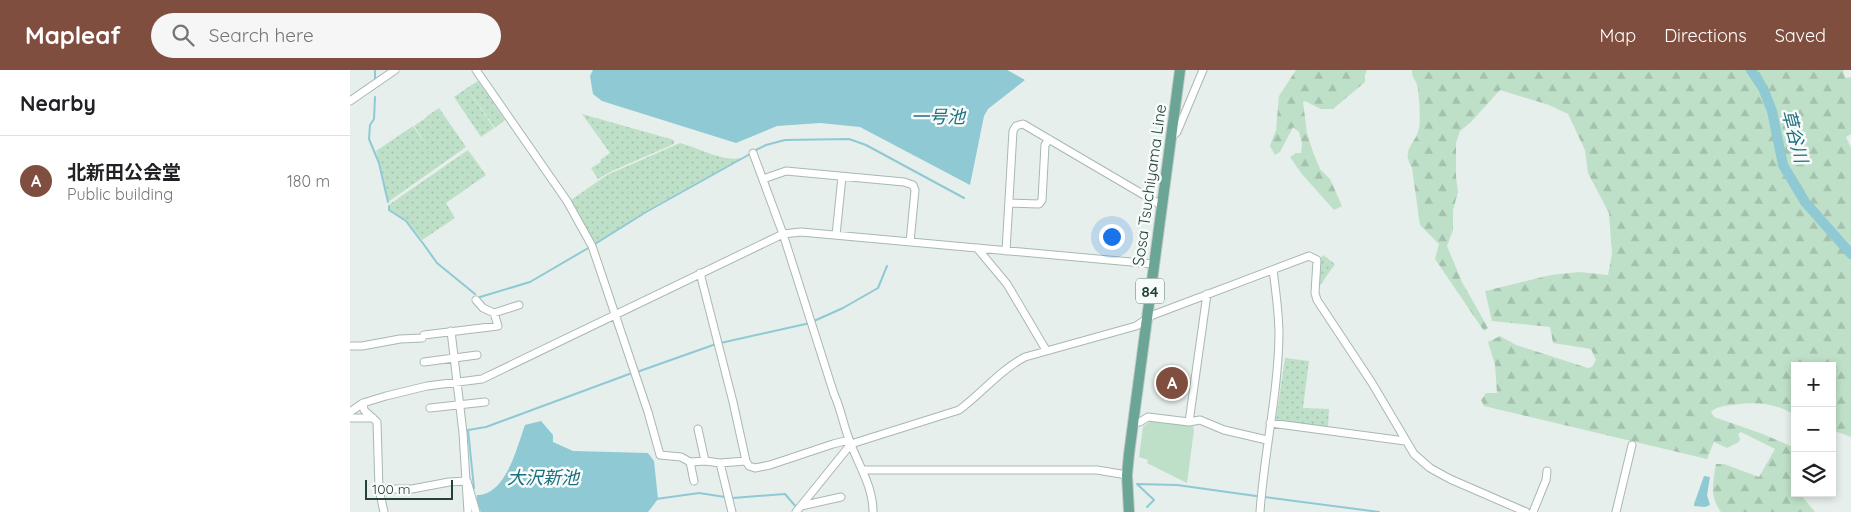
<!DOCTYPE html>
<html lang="en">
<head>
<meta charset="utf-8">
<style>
	body { margin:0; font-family:Quicksand,"Noto Sans JP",sans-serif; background:#f6f6f6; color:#202124 }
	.controls { position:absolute; right:15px; bottom:15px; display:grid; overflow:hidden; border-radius:0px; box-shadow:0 2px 8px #0003 }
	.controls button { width:45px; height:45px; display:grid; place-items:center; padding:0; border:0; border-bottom:1px solid #e0e0e0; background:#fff; color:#202124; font:25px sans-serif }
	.scale { position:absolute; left:15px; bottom:12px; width:88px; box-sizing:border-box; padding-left:5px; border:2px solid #24423a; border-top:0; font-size:14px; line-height:18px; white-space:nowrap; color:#24423a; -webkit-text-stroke:4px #f7fbf9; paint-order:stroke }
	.you { position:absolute; left:761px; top:166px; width:18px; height:18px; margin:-12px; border:4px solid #fff; border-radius:50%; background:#1a73e8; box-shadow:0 0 0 8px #1a73e833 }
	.badge { display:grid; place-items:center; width:32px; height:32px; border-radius:50%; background:#7f4e3f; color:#fff; font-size:16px; font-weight:700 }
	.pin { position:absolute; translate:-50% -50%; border:2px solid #fff; box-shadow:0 1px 5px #0006 }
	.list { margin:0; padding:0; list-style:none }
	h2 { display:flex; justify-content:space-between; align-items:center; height:65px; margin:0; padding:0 20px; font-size:21px }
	h2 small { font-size:16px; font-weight:400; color:#757577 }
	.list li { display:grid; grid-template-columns:32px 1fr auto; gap:15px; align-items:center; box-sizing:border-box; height:90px; padding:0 20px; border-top:1px solid #e0e0e0 }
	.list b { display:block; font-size:19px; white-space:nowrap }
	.list p { margin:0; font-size:16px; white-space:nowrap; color:#757577 }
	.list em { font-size:16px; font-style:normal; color:#757577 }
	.icon { flex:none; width:28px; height:28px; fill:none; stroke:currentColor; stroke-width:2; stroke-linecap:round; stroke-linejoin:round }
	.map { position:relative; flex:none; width:1501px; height:442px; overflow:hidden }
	header { display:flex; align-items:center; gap:30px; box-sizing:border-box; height:70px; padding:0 25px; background:#7f4e3f; color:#fff }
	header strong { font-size:24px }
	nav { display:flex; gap:28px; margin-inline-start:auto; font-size:18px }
	.search { width:350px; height:45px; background:#f6f6f6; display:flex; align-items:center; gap:12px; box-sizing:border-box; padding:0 18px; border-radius:28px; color:#757577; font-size:19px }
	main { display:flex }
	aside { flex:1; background:#fff }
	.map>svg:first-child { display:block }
	.grass { fill:url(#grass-dots) }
	.forest { fill:url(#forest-firs) }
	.pitch { fill:#bfe0c8 }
	.water { fill:#8ec9d4 }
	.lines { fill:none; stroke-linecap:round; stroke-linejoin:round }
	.stream { stroke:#8ec9d4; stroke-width:2 }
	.river { stroke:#8ec9d4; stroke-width:10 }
	.street-casing { stroke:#a8b8b2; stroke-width:9 }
	.primary-casing { stroke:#c2cac8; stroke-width:12 }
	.street { stroke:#fff; stroke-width:7 }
	.primary { stroke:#6aa596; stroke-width:10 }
	.labels { text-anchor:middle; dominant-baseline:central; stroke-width:5; stroke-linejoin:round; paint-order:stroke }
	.shield { fill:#f7fbf9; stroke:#637a73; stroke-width:1 }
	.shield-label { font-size:15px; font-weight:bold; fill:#24423a }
	.street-label { font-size:16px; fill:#24423a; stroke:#f7fbf9 }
	.water-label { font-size:18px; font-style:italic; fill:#1c6f80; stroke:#f7fbf9 }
</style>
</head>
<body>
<header>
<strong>Mapleaf</strong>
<div class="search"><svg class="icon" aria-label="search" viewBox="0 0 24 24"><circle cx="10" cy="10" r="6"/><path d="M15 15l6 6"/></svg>Search here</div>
<nav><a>Map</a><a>Directions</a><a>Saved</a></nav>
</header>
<main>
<aside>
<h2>Nearby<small></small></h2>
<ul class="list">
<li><span class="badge">A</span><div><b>北新田公会堂</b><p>Public building</p></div><em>180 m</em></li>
</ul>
</aside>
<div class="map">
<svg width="1501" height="442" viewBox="0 0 1501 442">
	<defs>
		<pattern id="grass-dots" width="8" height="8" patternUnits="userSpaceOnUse" patternTransform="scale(1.25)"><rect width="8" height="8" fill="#bfe0c8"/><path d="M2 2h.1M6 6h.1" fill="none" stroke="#a4c1ad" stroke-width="1.8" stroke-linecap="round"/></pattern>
		<pattern id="forest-firs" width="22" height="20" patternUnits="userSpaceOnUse" patternTransform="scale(1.25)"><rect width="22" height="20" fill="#bfe0c8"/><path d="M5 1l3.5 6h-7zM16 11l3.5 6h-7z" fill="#a4c1ad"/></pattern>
	</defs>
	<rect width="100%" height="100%" fill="#e6efeb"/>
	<path class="grass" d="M128 11 155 50 145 58 117 18Z
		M117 18 144 58 131 67 104 27Z
		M89 38 116 77 38 132 30 93 26 81 63 56 79 79 64 56 77 47 81 53 77 46Z
		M232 44 324 70V74L262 101 248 109 241 98 251 92 250 90 260 83Z
		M330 73C350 78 371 92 392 88L299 139 244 174 220 133 221 130 257 105Z
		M118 80 136 105 96 133 105 148 72 170 57 151 39 139 40 134Z
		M973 185 985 194 967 220 969 191Z
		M935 288 959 291 953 338 979 339 978 358 928 351 926 349Z"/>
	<path class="forest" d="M946 0H1017L1015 5V12L983 39H971L955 31 953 32 957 63 963 82 970 99 980 109 992 136 984 140 951 103 940 87 946 83H951L952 73 949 62 943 57 930 82 925 85 920 76 926 60 929 26Z
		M1062 0H1493L1495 8 1501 7V64L1496 67 1501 78V367L1482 360V296H1445V345C1425 333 1406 331 1383 335 1375 336 1367 336 1361 342L1364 347 1413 364 1445 378V423H1449L1465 442H1371C1359 425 1363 413 1366 394H1374L1409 407 1425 379 1391 362 1388 364 1390 369 1389 372 1377 378 1364 372 1357 389 1134 336 1131 330 1136 323H1147L1145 295 1138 272 1150 266 1166 275 1238 298 1242 297 1246 290 1241 279 1203 273 1200 257 1142 251 1135 221 1201 205 1229 202 1258 205 1262 184 1259 143 1238 103 1235 80 1218 44 1199 35 1150 20 1121 52 1110 61 1106 73V107L1108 122 1103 140V160L1097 176 1112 212 1138 258 1134 261 1085 189 1089 174 1070 155 1062 98C1050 78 1066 75 1069 58 1071 51 1069 22 1067 15 1065 9 1061 6 1062 0Z"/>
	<path class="pitch" d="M802 350 843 356 844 360 837 413 797 393 798 390 789 387 793 357Z"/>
	<path class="water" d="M243 0H657L675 10 638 39 634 46 620 115 510 57 470 53 427 56 386 73 252 31 243 24 240 6Z
		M191 351 203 365V372L223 381 298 383 304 391 308 429 298 442H131L127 431V425C156 425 167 377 175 355Z
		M1354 406 1360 407 1357 425 1360 435 1355 437 1344 436V434Z"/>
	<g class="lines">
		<path class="stream" d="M25 0V10
			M25 27 24 49 20 55 19 69 29 93 38 132
			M404 81 416 75 435 70 499 69 516 75 614 128
			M39 136V140L56 151 71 171
			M72 172 87 193 125 224
			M245 174 296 142 400 84
			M130 227 180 212 240 177
			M464 251 493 238 528 218 537 196
			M287 302 366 274 460 253
			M124 418 118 360 136 357 282 303
			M915 427 1029 442
			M383 428 435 424 447 438
			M306 429 349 423 375 427
			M797 437 804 430 787 414 827 415 906 426"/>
		<path class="river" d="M1401 0 1413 18 1422 41 1433 95 1455 132 1501 184"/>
		<defs>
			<path id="street" d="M126 0 217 131 242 176 298 342 310 385 331 387 340 392 355 391 370 393 396 391
				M0 31 45 0
				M821 67 827 62 853 0
				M403 83 433 164 484 324C491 339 493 354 499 369 507 393 523 415 523 442
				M416 108 436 101 554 112 563 115 565 120 560 172
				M659 133 689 134 692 130 695 75 699 69
				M486 165 492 107
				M627 178 657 214 696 280
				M656 181 663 61 666 56 673 54 811 135
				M350 203 383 332 396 391 399 396 405 398 420 395 483 374 499 370
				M144 243 169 235
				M101 261 113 363 118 442
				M74 265 148 256 144 243 133 238 126 230
				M0 276H12L50 269 72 268
				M74 292 127 285
				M13 333 14 340 27 352 29 419 34 442
				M80 338 135 332
				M0 342 13 333 36 326 77 316 132 309 433 164 451 162 803 194
				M0 348H23
				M783 352H790L798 347 839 352 850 350 874 360 917 370
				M839 352 857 224
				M920 353 1055 371
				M348 359 355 391
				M340 392 344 411
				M370 393 382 442
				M513 400H747L777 405
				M29 419H62L99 412 117 411 126 442
				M451 436 491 427
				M446 442 501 374 609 340C632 323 650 300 675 287L786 256 803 245 959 186 967 190 965 223 967 230 1022 313 1064 384 1080 398 1100 409 1176 442
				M910 442C914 383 928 325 929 265 929 244 926 222 923 200
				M1183 442 1196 410 1197 401
				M1266 442 1282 375"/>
			<path id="primary" d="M779 442 777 405 779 384 830 0"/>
		</defs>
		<use href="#street" class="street-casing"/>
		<use href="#primary" class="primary-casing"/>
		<use href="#street" class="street"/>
		<use href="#primary" class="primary"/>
	</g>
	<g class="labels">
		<rect class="shield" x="786" y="208.5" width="28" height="25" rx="4"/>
		<g class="shield-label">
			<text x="800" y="221">84</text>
		</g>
		<g class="street-label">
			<text transform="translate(799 115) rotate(-82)">Sosa Tsuchiyama Line</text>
		</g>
		<g class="water-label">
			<text x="588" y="46">一号池</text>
			<text transform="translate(1445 66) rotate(75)">草谷川</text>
			<text x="193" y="407">大沢新池</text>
		</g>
	</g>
</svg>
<div class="controls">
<button>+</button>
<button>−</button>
<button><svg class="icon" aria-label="layers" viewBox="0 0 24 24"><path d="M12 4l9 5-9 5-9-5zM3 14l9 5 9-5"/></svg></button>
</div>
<div class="scale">100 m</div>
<div class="you"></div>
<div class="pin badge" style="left:822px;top:313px">A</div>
</div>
</main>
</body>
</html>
